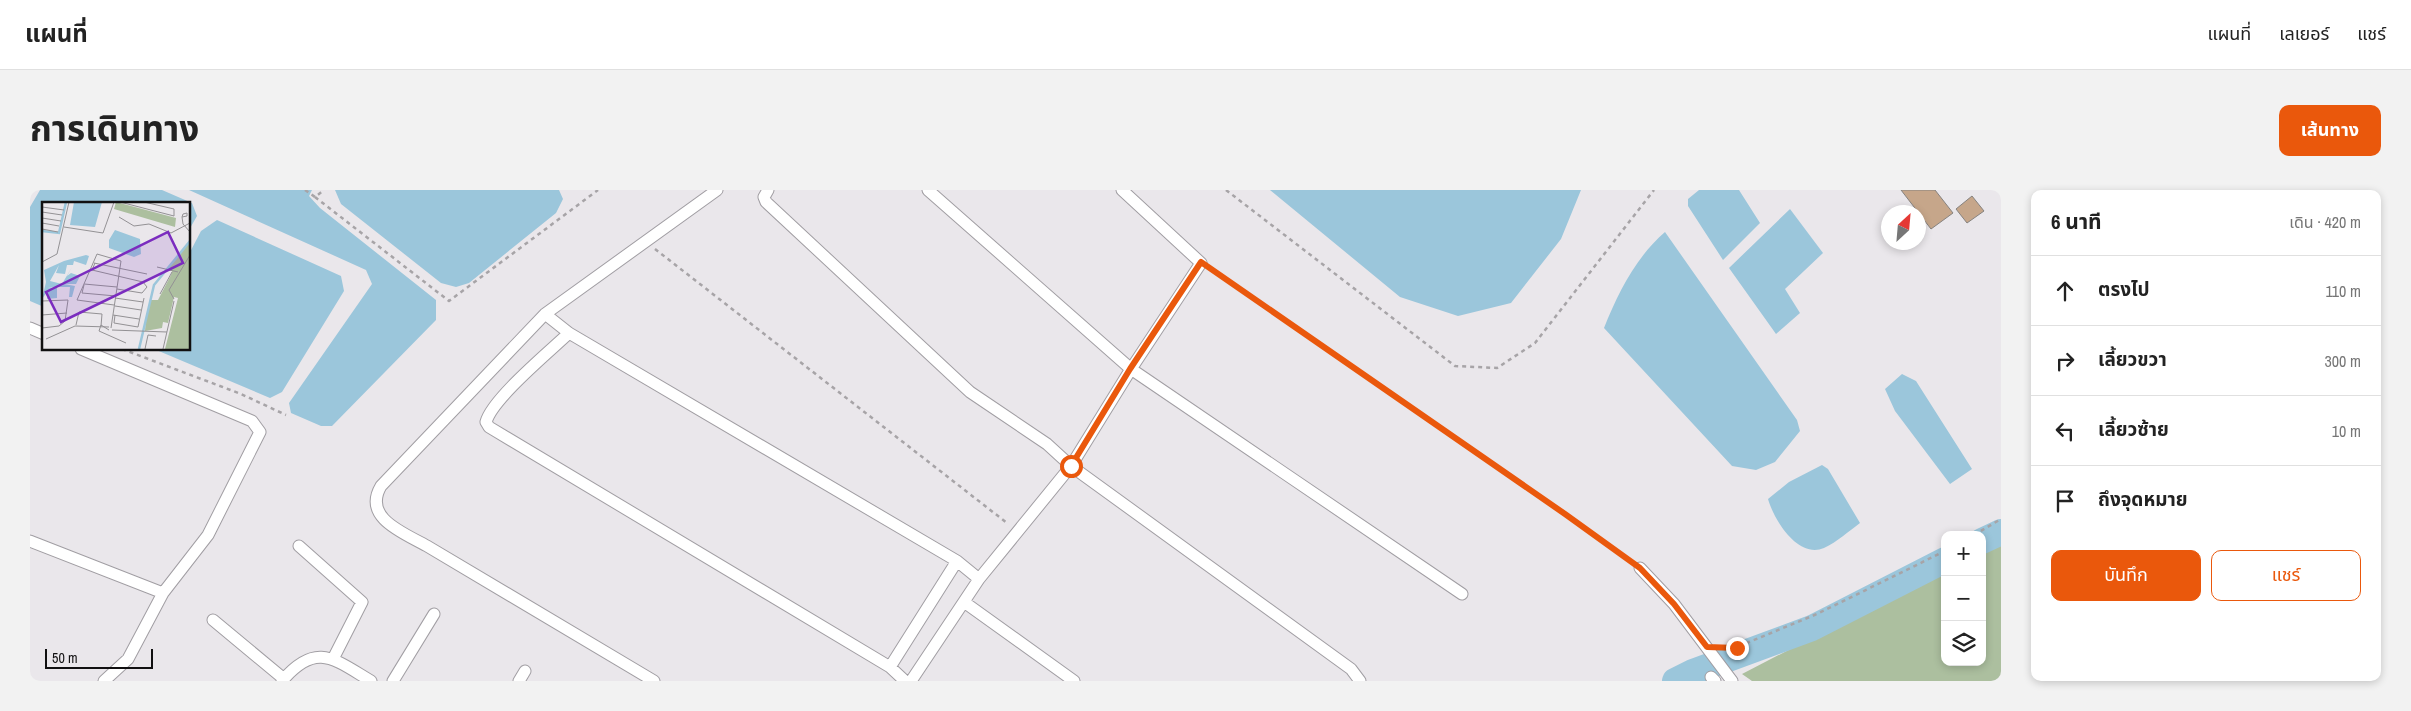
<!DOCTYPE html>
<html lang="th">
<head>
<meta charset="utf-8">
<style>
	body { margin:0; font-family:"Archivo Narrow","Noto Sans Thai",sans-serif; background:#f2f2f2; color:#222 }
	.controls { position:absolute; right:15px; bottom:15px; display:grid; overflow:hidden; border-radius:10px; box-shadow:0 2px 8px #0003 }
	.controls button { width:45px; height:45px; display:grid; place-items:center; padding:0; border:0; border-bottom:1px solid #e0e0e0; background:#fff; color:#222; font:25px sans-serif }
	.compass { position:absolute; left:1851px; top:15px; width:45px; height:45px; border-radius:50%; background:#fff; box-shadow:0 2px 8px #0003; rotate:26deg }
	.scale { position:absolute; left:15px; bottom:12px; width:108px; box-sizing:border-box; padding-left:5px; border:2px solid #111011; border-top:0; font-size:14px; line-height:18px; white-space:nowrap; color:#111011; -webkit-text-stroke:4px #eae7eb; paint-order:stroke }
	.stop { position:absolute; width:15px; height:15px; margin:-11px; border:4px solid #ea580c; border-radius:50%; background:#fff }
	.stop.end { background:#ea580c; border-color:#fff; box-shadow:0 1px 5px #0008 }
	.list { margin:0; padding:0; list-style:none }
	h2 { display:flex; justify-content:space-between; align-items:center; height:65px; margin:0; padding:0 20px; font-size:21px }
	h2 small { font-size:16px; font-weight:400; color:#767676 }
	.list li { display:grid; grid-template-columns:32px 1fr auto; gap:15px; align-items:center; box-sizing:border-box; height:70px; padding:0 20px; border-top:1px solid #e0e0e0 }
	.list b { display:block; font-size:19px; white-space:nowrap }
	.list em { font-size:16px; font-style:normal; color:#767676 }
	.actions { display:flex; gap:10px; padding:15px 20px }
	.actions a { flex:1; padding:11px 0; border:1px solid #ea580c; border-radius:10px; text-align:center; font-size:18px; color:#ea580c }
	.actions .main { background:#ea580c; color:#fff }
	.icon { flex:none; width:28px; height:28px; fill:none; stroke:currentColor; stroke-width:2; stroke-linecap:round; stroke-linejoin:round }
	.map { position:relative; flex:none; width:1971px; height:491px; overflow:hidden; border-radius:10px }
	header { display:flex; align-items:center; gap:30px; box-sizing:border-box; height:70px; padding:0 25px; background:#fff; border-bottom:1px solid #e0e0e0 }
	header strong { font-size:24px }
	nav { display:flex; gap:28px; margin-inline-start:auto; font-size:18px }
	.intro { display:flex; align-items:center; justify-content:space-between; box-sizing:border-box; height:120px; padding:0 30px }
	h1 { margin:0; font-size:35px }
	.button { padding:12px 22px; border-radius:10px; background:#ea580c; color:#fff; font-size:18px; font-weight:700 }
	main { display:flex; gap:30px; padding:0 30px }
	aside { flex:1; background:#fff; border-radius:10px; box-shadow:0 2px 8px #0003 }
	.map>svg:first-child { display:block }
	.green { fill:#acbf9f }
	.water { fill:#9bc6db }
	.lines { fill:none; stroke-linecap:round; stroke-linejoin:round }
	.river { stroke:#9bc6db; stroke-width:26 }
	.building { fill:#c6a68a; stroke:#86827f }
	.minor-casing { stroke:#a19ea3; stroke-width:13 }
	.path { stroke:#a7a4a7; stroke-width:2.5; stroke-dasharray:4 4; stroke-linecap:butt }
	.minor { stroke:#fff; stroke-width:11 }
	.route { stroke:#ea580c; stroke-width:6 }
	.inset-river { fill:none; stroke:#9bc6db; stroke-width:2.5 }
	.inset-road { fill:none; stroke:#939194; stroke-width:1 }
	.view { fill:#7b2cbf; fill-opacity:0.15; stroke:#7b2cbf; stroke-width:2.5 }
	.inset-edge { fill:none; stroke:#111011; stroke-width:2.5 }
</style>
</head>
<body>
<header>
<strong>แผนที่</strong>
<nav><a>แผนที่</a><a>เลเยอร์</a><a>แชร์</a></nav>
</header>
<div class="intro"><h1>การเดินทาง</h1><a class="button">เส้นทาง</a></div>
<main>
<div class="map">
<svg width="1971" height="491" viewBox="0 0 1971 491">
	<rect width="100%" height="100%" fill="#eae7eb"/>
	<path class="green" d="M1971 350V491H1722L1712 484 1915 379V472H1952V359Z"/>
	<path class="water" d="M10 0H132L162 13 167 26 159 40V14H14V117L0 111V17Z
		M159 0H282L279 6 290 18 406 110V130L302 236H291L261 223 259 213 342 94 336 80Z
		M305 0H529L533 9 526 23 439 93 426 97 411 93 311 14Z
		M1240 0H1551L1531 49 1481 113 1428 126 1370 107Z
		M1669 0H1709L1730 33 1693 70 1658 16V9Z
		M1760 19 1793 63 1755 99 1770 123 1746 144 1699 78Z
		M187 30 311 86 314 101 252 202 240 208 124 159H159V64L171 41Z
		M1635 42 1767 230 1770 241 1745 272 1726 280 1702 276 1574 138C1588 103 1606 67 1635 42Z
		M1872 184 1886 191 1942 279 1920 294 1865 221 1855 199Z
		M1792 275 1798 279 1830 333C1819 341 1807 352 1794 358 1768 369 1744 330 1738 309L1759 292Z"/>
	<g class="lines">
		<path class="river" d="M1952 351 1971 342
			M1645 491 1663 482 1782 438 1915 370"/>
	</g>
	<path class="building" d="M1871 0H1905L1923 23 1901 39Z
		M1942 6 1954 21 1937 33 1926 19Z"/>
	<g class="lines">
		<defs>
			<path id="minor" d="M738 0 734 7 736 12 940 202 1017 254 1041 276 1321 479 1330 491
				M898 0 1101 179 1432 404
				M515 124 539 143 927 371 949 389
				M0 138 14 144
				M539 143C519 162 462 209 456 232L459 237 860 477 875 491
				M51 159 222 231 230 242 178 345 133 403 98 469 74 491
				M0 351 133 403
				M269 356 332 412 303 469
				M1610 378 1644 414 1702 491
				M934 412 1044 491
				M183 430 254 489
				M860 477 927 371
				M1681 487 1685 491
				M252 491C286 451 304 469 341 491
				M363 491 404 424
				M489 491 495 481
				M624 491 397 356C374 343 332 328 351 296L515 124 687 0
				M881 491 949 389 1041 276 1101 179 1171 73 1092 0"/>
		</defs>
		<use href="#minor" class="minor-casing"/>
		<path class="path" d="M275 0 285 7 294 0
			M1196 0 1425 176 1467 178 1505 153 1624 0
			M285 7 419 111 568 0
			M625 59 977 333
			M1180 79 1535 324 1601 371
			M92 159 211 204 256 225
			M1944 345 1971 329
			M1693 457H1707L1787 424 1915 361"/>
		<use href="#minor" class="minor"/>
	</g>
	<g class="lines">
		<path class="route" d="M1041 276 1100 179 1171 72 1535 324 1610 378 1644 414 1677 457 1707 458"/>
	</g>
	<g transform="translate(12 12)">
		<rect width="148" height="148" fill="#eae7eb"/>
		<path d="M74 0 134 16 133 25 72 7ZM147 40V147H123L136 96 132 95 126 121 121 120 120 126 103 129 104 116 109 98H116L129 73 130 69 125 68Z" fill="#acbf9f"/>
		<path d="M32 0H60L53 25 28 23ZM73 28 98 37 99 52 92 55 67 46V38ZM44 53 47 54 44 63 32 59 31 63H25L23 72 14 71 17 63 8 79 20 82 30 65 25 74 29 71 38 74 34 82H22L33 84 30 95H27L28 85H6L15 86V96L5 97V90L0 97 4 80 2 68 22 59Z" fill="#9bc6db"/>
		<path class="inset-river" d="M0 29 17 31 24 0M97 147 112 83 148 39"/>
		<path class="inset-road" d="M78 0 132 14V7L102 0M0 5 22 8M0 10 20 13M145 11V14L140 15 141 12ZM77 15 92 24 107 22 129 31 148 21M140 15 141 22 148 30M0 16 19 19M0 21 17 24M22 25 61 31 72 0M0 27 16 30M0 60 15 52 27 0M52 61 105 72M53 61 50 68 101 80 105 85 100 91 75 87M115 65 136 70M42 82 75 85M42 83 40 91 74 94M118 92 130 70M73 96 101 100M132 97 127 88 148 53M0 99 26 98 23 119 17 124 0 126M73 104 99 108M0 113 25 111M71 113 97 117M73 113 72 121 96 125 102 96M34 123 37 110 60 112 59 124M69 126 79 59 55 52 35 98 72 103M67 128 59 123 57 129 84 141M70 128 125 130M4 137 33 124 67 125M103 147 106 133 114 134M121 147 132 99"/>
		<path class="view" d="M126 30 141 61 19 120 4 90Z"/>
		<rect width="148" height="148" class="inset-edge"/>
	</g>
</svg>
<div class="controls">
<button>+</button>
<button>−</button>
<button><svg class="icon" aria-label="layers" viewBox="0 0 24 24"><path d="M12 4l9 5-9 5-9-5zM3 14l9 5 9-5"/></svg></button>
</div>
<svg class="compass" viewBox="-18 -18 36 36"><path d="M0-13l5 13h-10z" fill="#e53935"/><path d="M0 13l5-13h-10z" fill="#767676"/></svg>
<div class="scale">50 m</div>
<div class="stop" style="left:1041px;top:276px"></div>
<div class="stop end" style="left:1707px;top:458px"></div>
</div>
<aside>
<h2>6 นาที<small>เดิน · 420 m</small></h2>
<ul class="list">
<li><svg class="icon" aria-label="ahead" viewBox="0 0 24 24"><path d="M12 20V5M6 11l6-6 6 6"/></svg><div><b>ตรงไป</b></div><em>110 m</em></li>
<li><svg class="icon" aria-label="right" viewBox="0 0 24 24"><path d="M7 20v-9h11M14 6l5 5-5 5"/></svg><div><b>เลี้ยวขวา</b></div><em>300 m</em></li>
<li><svg class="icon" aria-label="left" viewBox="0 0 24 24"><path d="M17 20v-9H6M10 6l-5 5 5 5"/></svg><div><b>เลี้ยวซ้าย</b></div><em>10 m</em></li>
<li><svg class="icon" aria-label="arrive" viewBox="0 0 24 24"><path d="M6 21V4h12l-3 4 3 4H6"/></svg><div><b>ถึงจุดหมาย</b></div></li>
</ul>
<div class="actions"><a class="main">บันทึก</a><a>แชร์</a></div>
</aside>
</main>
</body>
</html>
